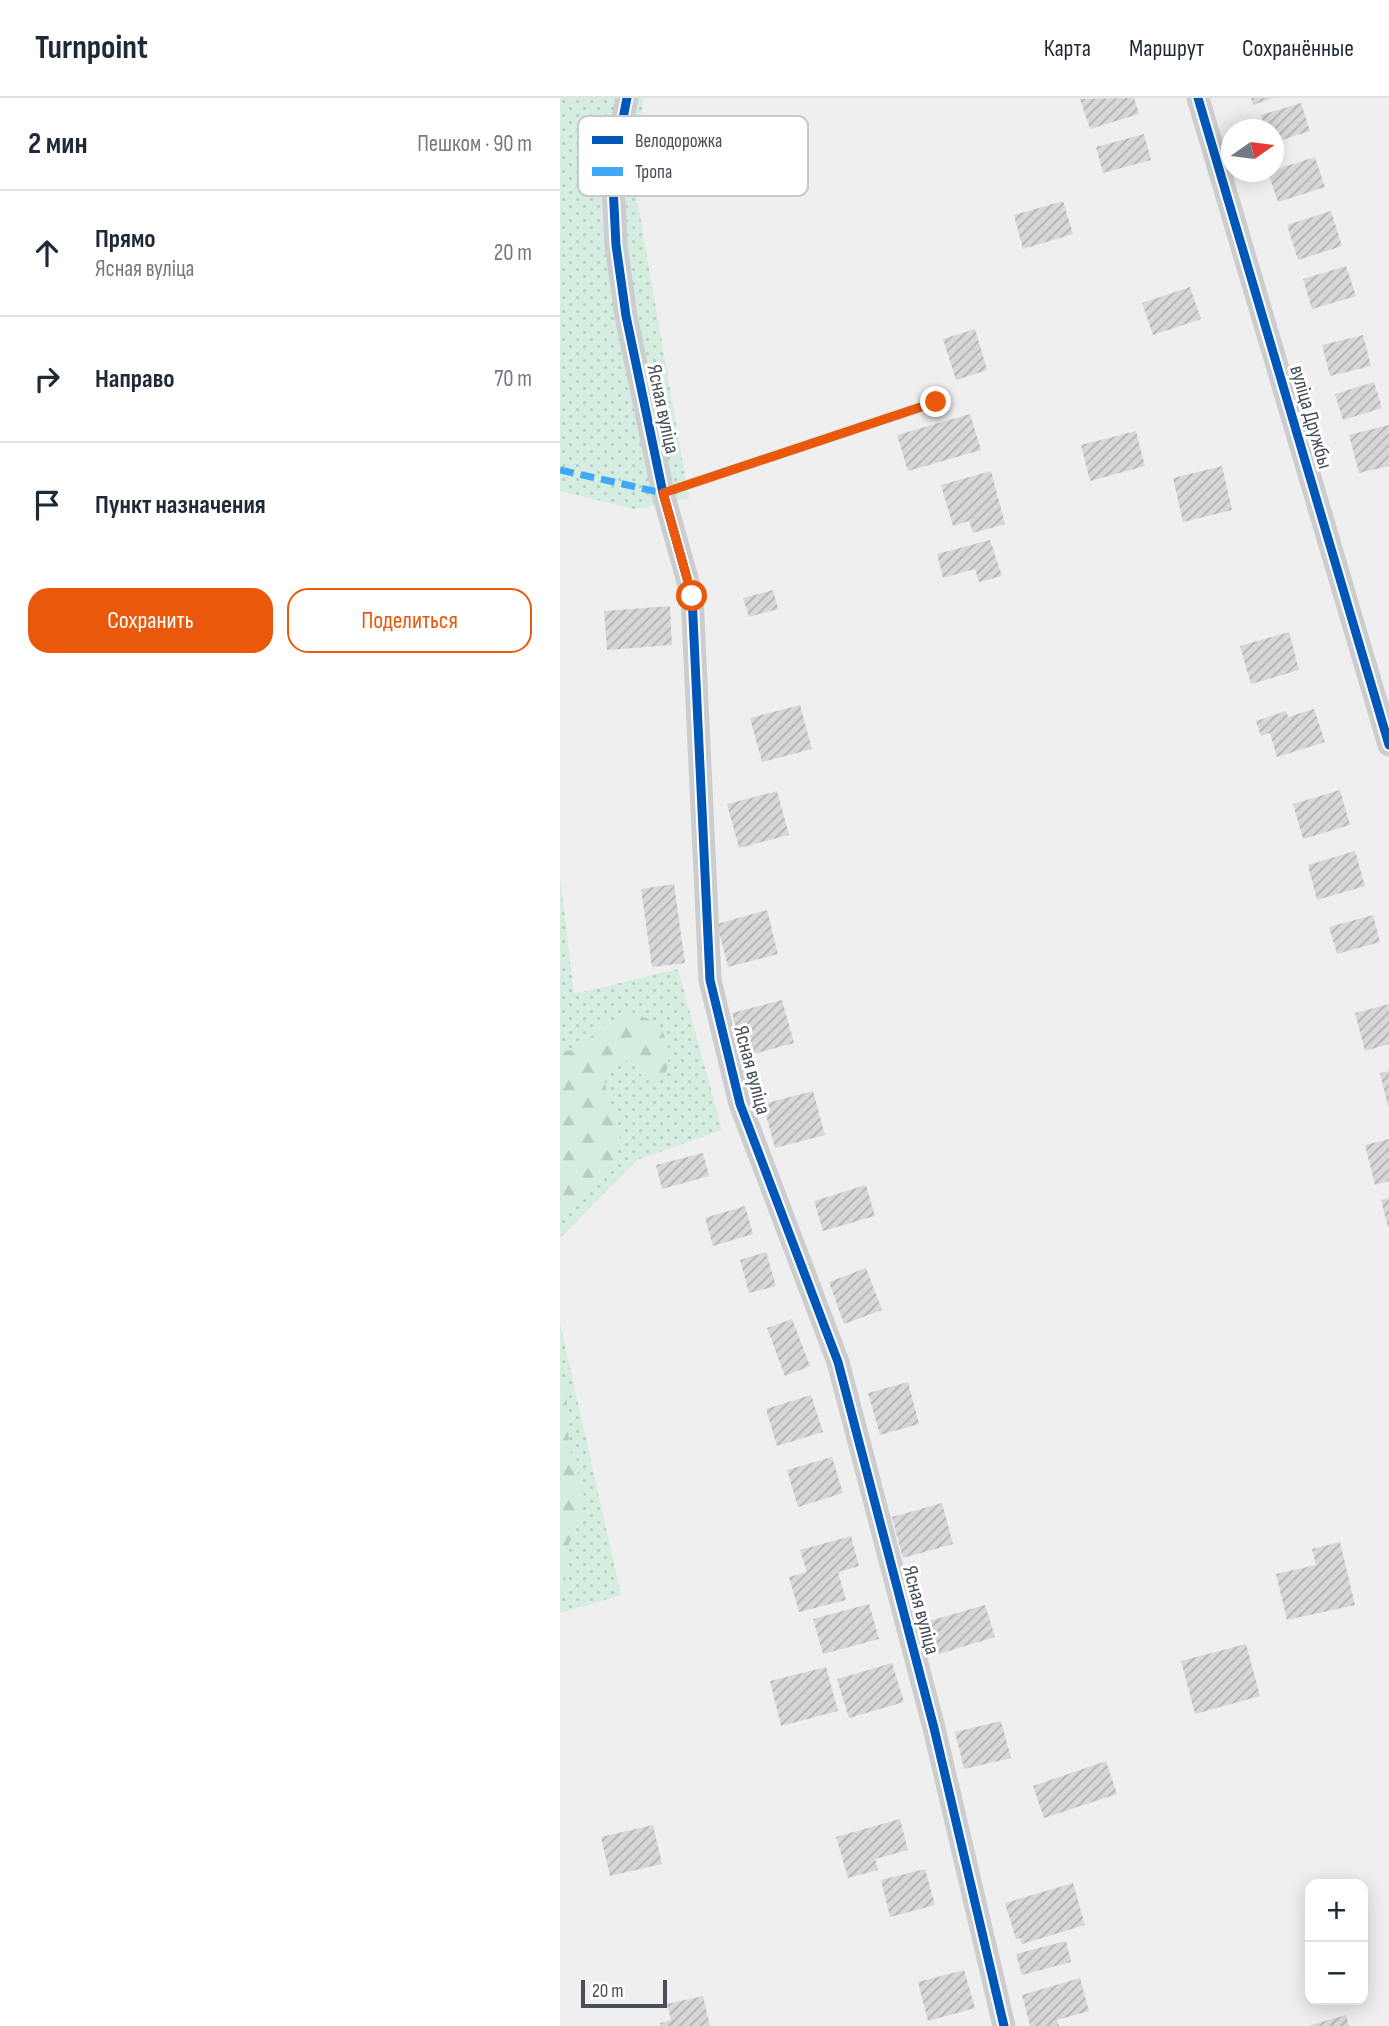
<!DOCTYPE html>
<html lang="ru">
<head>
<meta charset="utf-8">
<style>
	body { margin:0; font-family:"Sofia Sans Condensed",sans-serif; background:#f6f6f7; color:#1f2937 }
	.controls { position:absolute; right:21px; bottom:21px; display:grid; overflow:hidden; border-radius:14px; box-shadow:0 4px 18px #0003 }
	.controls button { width:63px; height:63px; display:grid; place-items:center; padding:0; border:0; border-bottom:2px solid #e0e1e3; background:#fff; color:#1f2937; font:35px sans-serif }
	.compass { position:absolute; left:661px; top:21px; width:63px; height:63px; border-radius:50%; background:#fff; box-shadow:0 4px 18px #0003; rotate:76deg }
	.scale { position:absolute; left:21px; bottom:18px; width:86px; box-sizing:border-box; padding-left:7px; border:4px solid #484f59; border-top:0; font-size:19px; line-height:24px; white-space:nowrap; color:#484f59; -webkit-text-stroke:5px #fff; paint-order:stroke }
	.stop { position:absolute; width:21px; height:21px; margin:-16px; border:5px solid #ea580c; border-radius:50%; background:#fff }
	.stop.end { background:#ea580c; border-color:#fff; box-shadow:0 2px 7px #0008 }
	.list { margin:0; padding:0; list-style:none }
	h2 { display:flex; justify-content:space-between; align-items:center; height:91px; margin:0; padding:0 28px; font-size:30px }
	h2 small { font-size:23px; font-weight:400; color:#747a83 }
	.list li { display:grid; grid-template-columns:46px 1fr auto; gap:21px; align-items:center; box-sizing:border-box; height:126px; padding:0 28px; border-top:2px solid #e0e1e3 }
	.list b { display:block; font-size:26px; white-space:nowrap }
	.list p { margin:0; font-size:23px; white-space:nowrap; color:#747a83 }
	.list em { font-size:23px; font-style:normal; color:#747a83 }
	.actions { display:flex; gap:14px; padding:21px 28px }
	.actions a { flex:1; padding:16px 0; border:2px solid #ea580c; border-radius:21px; text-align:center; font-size:24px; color:#ea580c }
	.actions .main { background:#ea580c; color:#fff }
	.icon { flex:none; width:38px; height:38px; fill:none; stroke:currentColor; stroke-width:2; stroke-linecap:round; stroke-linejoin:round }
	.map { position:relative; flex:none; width:829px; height:1928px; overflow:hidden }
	header { display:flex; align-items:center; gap:42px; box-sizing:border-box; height:98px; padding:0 35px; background:#fff; border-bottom:2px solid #e0e1e3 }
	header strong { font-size:33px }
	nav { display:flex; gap:38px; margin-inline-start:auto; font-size:24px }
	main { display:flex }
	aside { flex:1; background:#fff }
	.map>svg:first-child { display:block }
	.grass { fill:url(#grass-dots) }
	.forest { fill:url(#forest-firs) }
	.building { fill:url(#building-hatch) }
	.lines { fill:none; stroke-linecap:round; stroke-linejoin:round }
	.service { stroke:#cbcdcf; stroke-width:10 }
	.minor { stroke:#cbcdcf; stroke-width:23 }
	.quiet { stroke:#3fa9f5; stroke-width:7; stroke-dasharray:14 7; stroke-linecap:butt }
	.cycleway-casing { stroke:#fff; stroke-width:13 }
	.cycleway { stroke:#0057b8; stroke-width:9 }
	.route { stroke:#ea580c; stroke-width:9 }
	.labels { text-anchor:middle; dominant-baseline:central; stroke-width:6; stroke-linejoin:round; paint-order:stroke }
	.street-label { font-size:21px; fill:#484f59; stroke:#fff }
	.key { fill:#fff; stroke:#c8cacd; stroke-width:2 }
	.key-label { font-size:19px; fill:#484f59 }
</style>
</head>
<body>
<header>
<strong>Turnpoint</strong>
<nav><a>Карта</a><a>Маршрут</a><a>Сохранённые</a></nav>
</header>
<main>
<aside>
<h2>2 мин<small>Пешком · 90 m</small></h2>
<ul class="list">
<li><svg class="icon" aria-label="ahead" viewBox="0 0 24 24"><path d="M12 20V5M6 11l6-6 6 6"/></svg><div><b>Прямо</b><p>Ясная вуліца</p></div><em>20 m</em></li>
<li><svg class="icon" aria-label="right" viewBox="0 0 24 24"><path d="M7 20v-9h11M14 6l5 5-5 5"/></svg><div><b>Направо</b></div><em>70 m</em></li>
<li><svg class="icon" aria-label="arrive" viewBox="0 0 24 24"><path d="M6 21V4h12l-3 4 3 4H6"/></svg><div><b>Пункт назначения</b></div></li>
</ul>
<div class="actions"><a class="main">Сохранить</a><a>Поделиться</a></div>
</aside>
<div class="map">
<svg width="829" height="1928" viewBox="0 0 829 1928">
	<defs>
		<pattern id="grass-dots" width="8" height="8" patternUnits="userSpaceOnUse" patternTransform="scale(1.75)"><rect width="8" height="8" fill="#d5ece1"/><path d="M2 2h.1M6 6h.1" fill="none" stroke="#b8ccc3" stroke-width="1.8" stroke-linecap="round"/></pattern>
		<pattern id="forest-firs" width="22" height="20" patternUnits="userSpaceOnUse" patternTransform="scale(1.75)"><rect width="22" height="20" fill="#d5ece1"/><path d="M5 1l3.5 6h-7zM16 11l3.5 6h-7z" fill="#b8ccc3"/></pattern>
		<pattern id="building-hatch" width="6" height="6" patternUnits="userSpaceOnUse" patternTransform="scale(1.75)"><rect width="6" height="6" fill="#d7d7d9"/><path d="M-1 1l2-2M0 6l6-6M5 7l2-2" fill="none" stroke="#b0b1b3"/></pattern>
	</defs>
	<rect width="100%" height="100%" fill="#efefef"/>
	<path class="grass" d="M0 0H83L74 84 129 400 74 411 0 393Z
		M0 778 14 896 118 871 162 1032 77 1062 0 1140Z
		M0 1225 61 1497 0 1515Z"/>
	<path class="forest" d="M70 916C81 917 92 921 100 930 108 940 111 961 106 973 104 979 99 982 94 984 76 980 77 963 65 963 60 963 55 966 51 969 34 988 59 1014 60 1035 62 1073 21 1094 0 1120V954L15 952 47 925Z
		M0 1277C11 1301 6 1326 10 1351 13 1369 25 1386 24 1404 23 1424 8 1440 5 1460 3 1473 10 1491 0 1502Z"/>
	<path class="building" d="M574 0 579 16 530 31 520 1Z
		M691 0H713L693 7Z
		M741 5 750 33 713 45V32H705L701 17Z
		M584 36 591 62 543 75 536 49Z
		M755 59 765 89 718 104 708 74Z
		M503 103 513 136 463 151 454 117Z
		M771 113 782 148 738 162 727 127Z
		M786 168 796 198 752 211 743 181Z
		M630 189 641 221 593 237 582 205Z
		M415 231 427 272 396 282 383 241Z
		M803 237 811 268 770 278 762 247Z
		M814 284 822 310 783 322 775 296Z
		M410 316 421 352 348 373 337 337Z
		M829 327V368L799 375 789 337Z
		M576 333 585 368 530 383 521 347Z
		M662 368 672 412 623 424 613 380Z
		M431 373 445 426 413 435 409 423 393 428 381 387Z
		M430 442 442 478 419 484 415 471 383 480 377 456Z
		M213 492 218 511 189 519 183 500Z
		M110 508 112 547 47 552 44 513Z
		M729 534 739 572 691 586 680 548Z
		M240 607 252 651 202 664 190 620Z
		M754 611 765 644 717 659 710 635 701 638 696 623 726 613 728 619Z
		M780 692 790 727 743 741 733 706Z
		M217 693 229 737 179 750 167 706Z
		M795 753 805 788 757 802 748 767Z
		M114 786 125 865 92 869 81 791Z
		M207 812 218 856 168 869 157 826Z
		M813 817 820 844 777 856 769 829Z
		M222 902 234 945 183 959 172 915Z
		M829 906V946L805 953 795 915Z
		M829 973V1008H828L820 975Z
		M253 993 265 1037 215 1050 203 1006Z
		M829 1041V1083L815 1087 805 1047Z
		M143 1055 149 1078 102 1091 96 1067Z
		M306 1087 315 1118 263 1133 254 1103Z
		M829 1100V1129H828L821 1102Z
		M185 1108 193 1136 153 1148 145 1120Z
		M206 1154 216 1188 189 1195 180 1162Z
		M306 1170 322 1212 284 1226 269 1184Z
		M232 1221 250 1268 225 1278 207 1230Z
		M348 1284 359 1326 320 1337 308 1295Z
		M251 1297 263 1334 217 1348 206 1311Z
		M272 1359 283 1395 238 1409 227 1372Z
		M382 1405 393 1446 343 1460 332 1419Z
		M291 1438 299 1468 278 1474 286 1502 239 1514 229 1479 247 1474 240 1452Z
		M780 1444 795 1507 727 1522 716 1476 756 1467 752 1451Z
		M309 1506 319 1541 263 1556 253 1521Z
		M425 1507 435 1539 379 1556 369 1523Z
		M686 1546 700 1598 635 1616 621 1563Z
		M332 1565 344 1604 289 1620 277 1581Z
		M266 1569 278 1613 221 1628 210 1583Z
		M441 1623 451 1660 404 1671 395 1634Z
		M546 1663 557 1696 484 1720 473 1688Z
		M340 1721 348 1752 315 1761 318 1772 288 1780 276 1739Z
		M93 1727 102 1766 50 1778 41 1739Z
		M365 1771 375 1807 330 1819 321 1782Z
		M513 1785 525 1827 462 1846 460 1840 456 1841 445 1805Z
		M506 1843 511 1864 462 1877 456 1856Z
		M404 1872 415 1910 368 1923 358 1884Z
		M520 1880 529 1913 497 1922 499 1928H470L462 1897Z
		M143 1898 150 1928H101L100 1925 111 1922 107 1906Z
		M786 1917 789 1928H751V1927Z"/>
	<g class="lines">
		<path class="service" d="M103 395 376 304"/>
		<path class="minor" d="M67 0 56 56 53 88 56 147 66 218 103 395 132 498 150 882 180 1006 278 1264 374 1630 444 1928
			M638 0 829 647"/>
		<path class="quiet" d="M0 372 103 395"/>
		<defs>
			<path id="cycleway" d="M67 0 56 56 53 88 56 147 66 218 103 395 132 498 150 882 180 1006 278 1264 374 1630 444 1928
				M638 0 829 647"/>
		</defs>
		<use href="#cycleway" class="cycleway-casing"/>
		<use href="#cycleway" class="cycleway"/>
	</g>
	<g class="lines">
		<path class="route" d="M132 498 103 395 376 304"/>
	</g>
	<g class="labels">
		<g class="street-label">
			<text transform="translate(103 311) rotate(78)">Ясная вуліца</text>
			<text transform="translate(751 319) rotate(74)">вуліца Дружбы</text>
			<text transform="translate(192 972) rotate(75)">Ясная вуліца</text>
			<text transform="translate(361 1512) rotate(75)">Ясная вуліца</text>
		</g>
	</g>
	<rect x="18" y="18" width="230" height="80" rx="10" class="key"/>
	<rect x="32" y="38" width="31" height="8" fill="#0057b8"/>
	<rect x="32" y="69" width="31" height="9" fill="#3fa9f5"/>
	<g class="key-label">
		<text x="75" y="49">Велодорожка</text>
		<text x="75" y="80">Тропа</text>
	</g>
</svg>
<div class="controls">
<button>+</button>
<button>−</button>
</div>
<svg class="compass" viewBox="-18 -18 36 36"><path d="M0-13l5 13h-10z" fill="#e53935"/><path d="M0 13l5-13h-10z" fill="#747a83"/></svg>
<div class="scale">20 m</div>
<div class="stop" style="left:132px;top:498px"></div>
<div class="stop end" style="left:376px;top:304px"></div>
</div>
</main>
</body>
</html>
